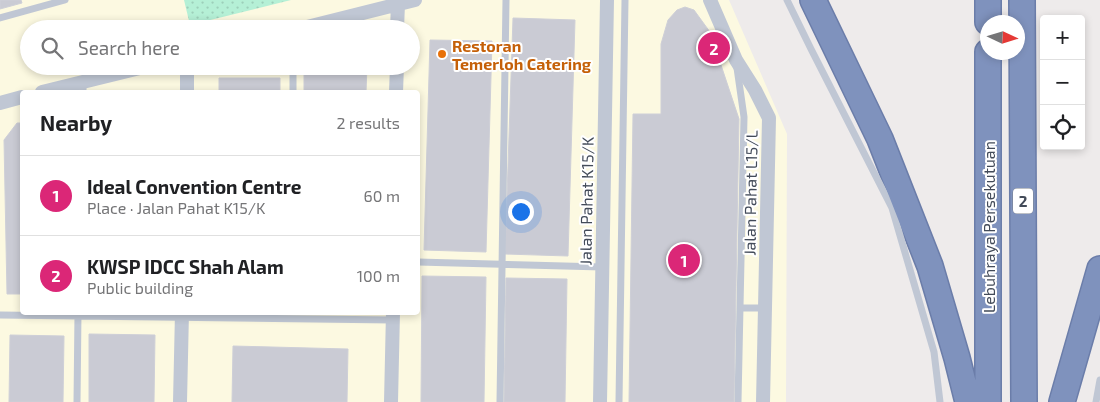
<!DOCTYPE html>
<html lang="en">
<head>
<meta charset="utf-8">
<style>
	body { margin:0; font-family:"Exo 2",sans-serif; background:#f2f2f2; color:#202124 }
	.controls { position:absolute; right:15px; top:15px; display:grid; overflow:hidden; border-radius:5px; box-shadow:0 2px 8px #0003 }
	.controls button { width:45px; height:45px; display:grid; place-items:center; padding:0; border:0; border-bottom:1px solid #e0e0e0; background:#fff; color:#202124; font:25px sans-serif }
	.compass { position:absolute; left:980px; top:15px; width:45px; height:45px; border-radius:50%; background:#fff; box-shadow:0 2px 8px #0003; rotate:94deg }
	.you { position:absolute; left:520px; top:211px; width:18px; height:18px; margin:-12px; border:4px solid #fff; border-radius:50%; background:#1a73e8; box-shadow:0 0 0 8px #1a73e833 }
	.badge { display:grid; place-items:center; width:32px; height:32px; border-radius:50%; background:#db2777; color:#fff; font-size:16px; font-weight:700 }
	.pin { position:absolute; translate:-50% -50%; border:2px solid #fff; box-shadow:0 1px 5px #0006 }
	.list { margin:0; padding:0; list-style:none }
	h2 { display:flex; justify-content:space-between; align-items:center; height:65px; margin:0; padding:0 20px; font-size:21px }
	h2 small { font-size:16px; font-weight:400; color:#757577 }
	.list li { display:grid; grid-template-columns:32px 1fr auto; gap:15px; align-items:center; box-sizing:border-box; height:80px; padding:0 20px; border-top:1px solid #e0e0e0 }
	.list b { display:block; font-size:19px; white-space:nowrap }
	.list p { margin:0; font-size:16px; white-space:nowrap; color:#757577 }
	.list em { font-size:16px; font-style:normal; color:#757577 }
	.icon { flex:none; width:28px; height:28px; fill:none; stroke:currentColor; stroke-width:2; stroke-linecap:round; stroke-linejoin:round }
	.map { position:relative; flex:none; width:1100px; height:402px; overflow:hidden }
	.search { position:absolute; background:#fff; box-shadow:0 2px 8px #0003; left:20px; top:20px; width:400px; height:55px; display:flex; align-items:center; gap:12px; box-sizing:border-box; padding:0 18px; border-radius:28px; color:#757577; font-size:19px }
	.panel { position:absolute; background:#fff; box-shadow:0 2px 8px #0003; left:20px; top:90px; width:400px; height:225px; border-radius:5px }
	.map>svg:first-child { display:block }
	.commercial { fill:#fcf9e1; fill-rule:evenodd }
	.grass { fill:url(#grass-dots) }
	.building { fill:#cacbd4; stroke:#cecfd7 }
	.lines { fill:none; stroke-linecap:round; stroke-linejoin:round }
	.highway-casing { stroke:#6b7da9; stroke-width:28 }
	.lane { stroke:#c0c7d4; stroke-width:7 }
	.street { stroke:#c0c7d4; stroke-width:14 }
	.highway { stroke:#7f92bd; stroke-width:25 }
	.food-dot { fill:#e8710a; stroke:#fff; stroke-width:2 }
	.labels { text-anchor:middle; dominant-baseline:central; stroke-width:4; stroke-linejoin:round; paint-order:stroke }
	.shield { fill:#fff; stroke:#7b818b; stroke-width:1 }
	.shield-label { font-size:15px; font-weight:bold; fill:#434b59 }
	.food-label { font-size:16px; font-weight:bold; fill:#c56008; stroke:#fff; text-anchor:start }
	.street-label { font-size:16px; fill:#434b59; stroke:#fff }
</style>
</head>
<body>
<div class="map">
<svg width="1100" height="402" viewBox="0 0 1100 402">
	<defs>
		<pattern id="grass-dots" width="8" height="8" patternUnits="userSpaceOnUse" patternTransform="scale(1.25)"><rect width="8" height="8" fill="#b5f0d6"/><path d="M2 2h.1M6 6h.1" fill="none" stroke="#9dcfba" stroke-width="1.8" stroke-linecap="round"/></pattern>
	</defs>
	<rect width="100%" height="100%" fill="#eeebeb"/>
	<path class="commercial" d="M0 0H729L787 134 786 402H0ZM29 29H411V66H29ZM22 92H418V312H22Z"/>
	<path class="grass" d="M184 0H291L190 25Z"/>
	<path class="building" d="M0 0H21L22 3 0 9Z
		M685 7 694 10 710 32 739 119 734 402H629L633 114H661V44L668 20 677 10Z
		M513 18 575 20 568 256 505 254Z
		M430 40 492 41 486 252 424 250Z
		M304 66H367L366 92H304Z
		M219 78H280V92H219Z
		M17 123H22V294H7L4 140Z
		M422 276 486 277 484 402H421Z
		M506 278 567 279 565 402H504Z
		M89 334 155 335 154 402H89Z
		M10 335 64 336 63 402H9Z
		M233 346 348 349 347 402H232Z"/>
	<g class="lines">
		<defs>
			<path id="highway" d="M813 0 880 139 930 266 957 358 968 402
				M988 0V22
				M1022 0 1024 402
				M988 52V402
				M1062 402 1100 269"/>
		</defs>
		<use href="#highway" class="highway-casing"/>
		<path class="lane" d="M787 0 811 49 892 208 934 352 940 402
			M0 18 65 0
			M737 68 744 117 738 402
			M83 92V82
			M293 92V66
			M418 262 602 267
			M740 308H765
			M0 315 393 320
			M77 402 78 313
			M500 402 506 0
			M619 402 625 0
			M1096 402 1100 380"/>
		<path class="street" d="M710 0 736 60 755 90 769 118 763 402
			M299 29 415 0
			M397 29 398 4
			M42 92 148 66
			M187 92V66
			M396 92 397 66
			M0 103 22 97
			M180 402 182 312
			M391 402 393 312
			M600 402 607 0"/>
		<use href="#highway" class="highway"/>
	</g>
	<circle class="food-dot" cx="442" cy="54" r="5"/>
	<g class="labels">
		<rect class="shield" x="1013" y="188.5" width="20" height="25" rx="4"/>
		<g class="shield-label">
			<text x="1023" y="201">2</text>
		</g>
		<g class="food-label">
			<text x="452" y="45">Restoran<tspan x="452" dy="18">Temerloh Catering</tspan></text>
		</g>
		<g class="street-label">
			<text transform="translate(750 193) rotate(-89)">Jalan Pahat L15/L</text>
			<text transform="translate(586 201) rotate(-89)">Jalan Pahat K15/K</text>
			<text transform="translate(988 227) rotate(-90)">Lebuhraya Persekutuan</text>
		</g>
	</g>
</svg>
<div class="controls">
<button>+</button>
<button>−</button>
<button><svg class="icon" aria-label="locate" viewBox="0 0 24 24"><circle cx="12" cy="12" r="6"/><path d="M12 2v4M12 18v4M2 12h4M18 12h4"/></svg></button>
</div>
<svg class="compass" viewBox="-18 -18 36 36"><path d="M0-13l5 13h-10z" fill="#e53935"/><path d="M0 13l5-13h-10z" fill="#757577"/></svg>
<div class="you"></div>
<div class="pin badge" style="left:684px;top:260px">1</div>
<div class="pin badge" style="left:714px;top:48px">2</div>
<div class="search"><svg class="icon" aria-label="search" viewBox="0 0 24 24"><circle cx="10" cy="10" r="6"/><path d="M15 15l6 6"/></svg>Search here</div>
<section class="panel">
<h2>Nearby<small>2 results</small></h2>
<ul class="list">
<li><span class="badge">1</span><div><b>Ideal Convention Centre</b><p>Place · Jalan Pahat K15/K</p></div><em>60 m</em></li>
<li><span class="badge">2</span><div><b>KWSP IDCC Shah Alam</b><p>Public building</p></div><em>100 m</em></li>
</ul>
</section>
</div>
</body>
</html>
